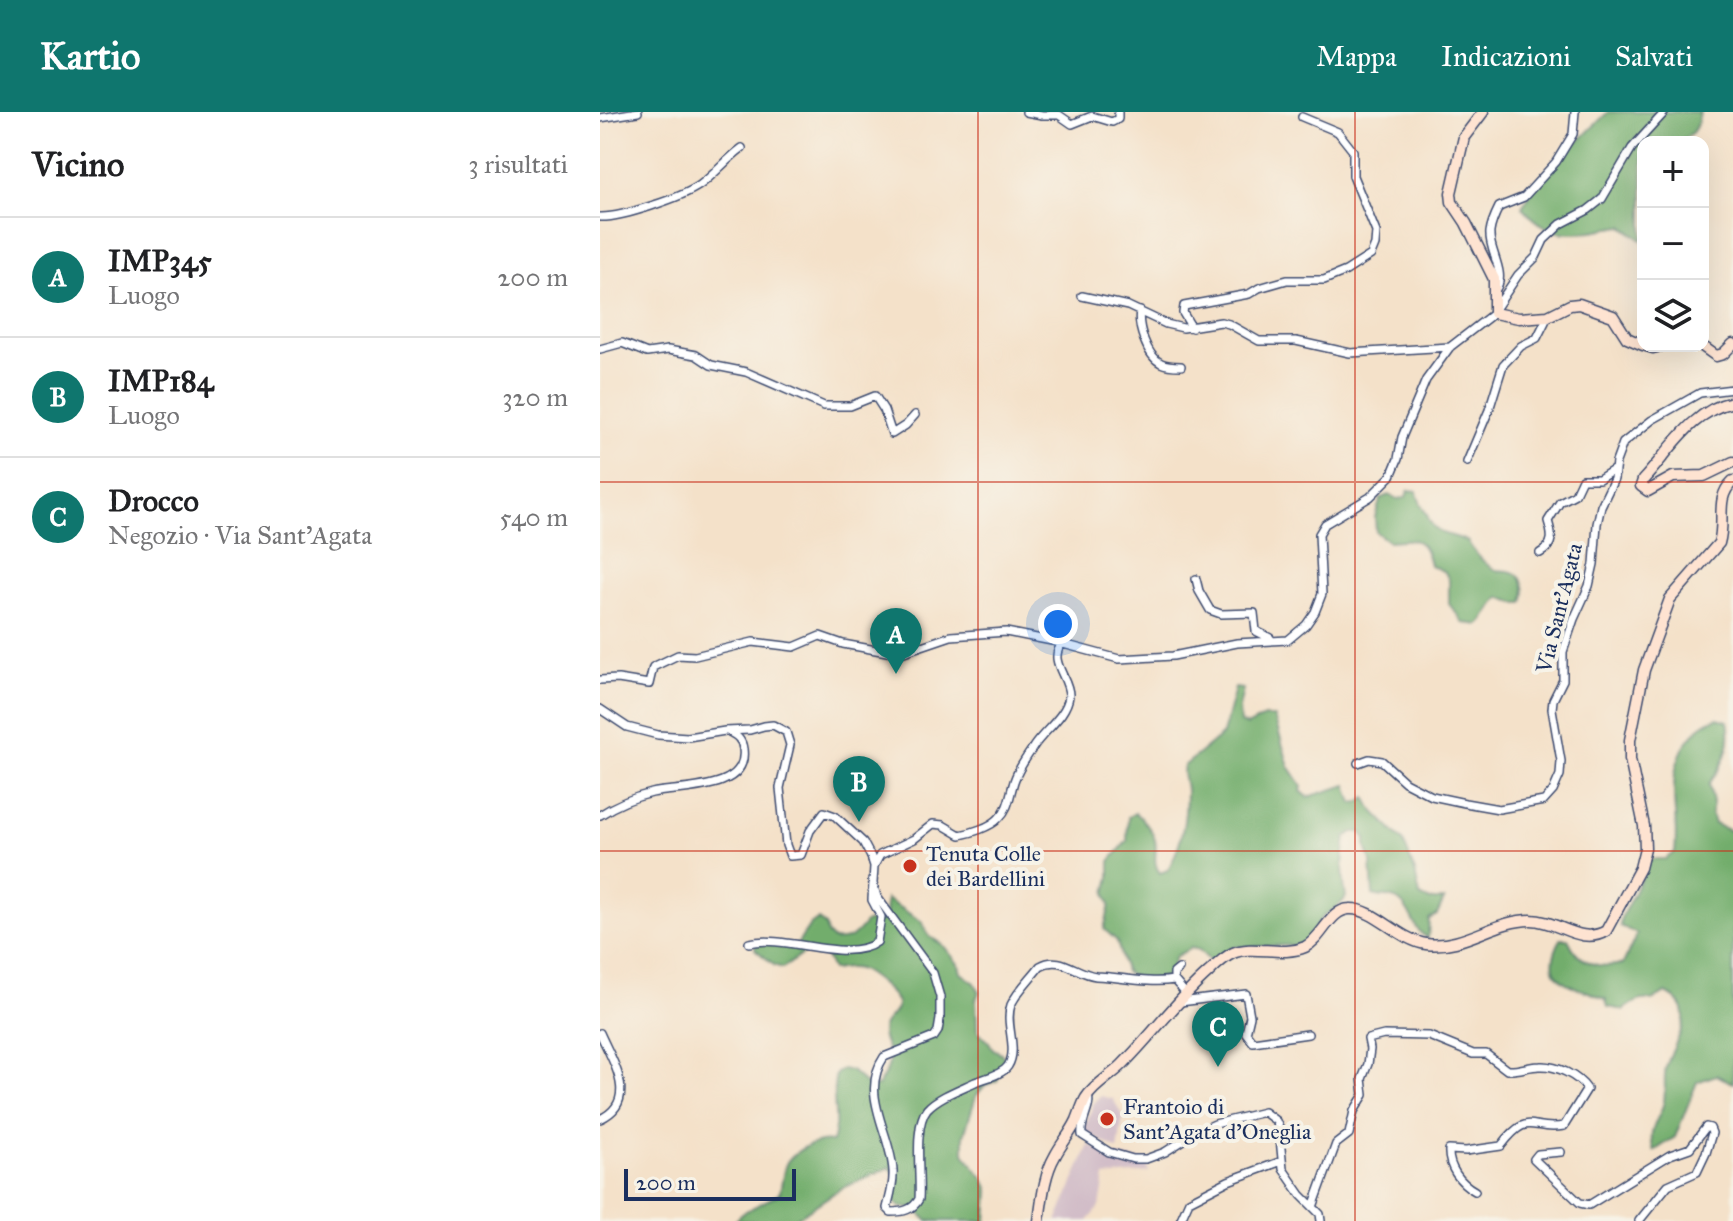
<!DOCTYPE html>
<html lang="it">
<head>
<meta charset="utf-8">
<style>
	body { margin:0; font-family:"IM FELL Great Primer",serif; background:#f2f2f2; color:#202124 }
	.controls { position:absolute; right:24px; top:24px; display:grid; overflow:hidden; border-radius:16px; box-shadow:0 8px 32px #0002 }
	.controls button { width:72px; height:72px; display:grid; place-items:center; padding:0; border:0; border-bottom:2px solid #e0e0e0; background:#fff; color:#202124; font:40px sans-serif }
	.scale { position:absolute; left:24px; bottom:20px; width:172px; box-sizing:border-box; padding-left:8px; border:4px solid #1b2f5e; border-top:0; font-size:22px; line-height:28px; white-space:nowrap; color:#1b2f5e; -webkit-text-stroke:6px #f7f3e8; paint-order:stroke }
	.you { position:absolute; left:458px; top:512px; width:28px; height:28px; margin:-20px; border:6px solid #fff; border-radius:50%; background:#1a73e8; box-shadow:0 0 0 12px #1a73e833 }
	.badge { display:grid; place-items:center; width:52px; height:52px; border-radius:50%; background:#0f766e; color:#fff; font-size:26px; font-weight:700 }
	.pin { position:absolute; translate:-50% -66px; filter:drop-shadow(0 2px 4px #0008) }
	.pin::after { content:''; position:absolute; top:42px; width:28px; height:24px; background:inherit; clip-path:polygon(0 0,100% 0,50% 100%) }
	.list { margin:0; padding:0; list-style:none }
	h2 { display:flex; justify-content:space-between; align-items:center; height:104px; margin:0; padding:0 32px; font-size:34px }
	h2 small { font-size:26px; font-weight:400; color:#757577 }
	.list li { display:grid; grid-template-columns:52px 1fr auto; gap:24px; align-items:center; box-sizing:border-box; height:120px; padding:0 32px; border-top:2px solid #e0e0e0 }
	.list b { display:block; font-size:30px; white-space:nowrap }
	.list p { margin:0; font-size:26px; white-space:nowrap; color:#757577 }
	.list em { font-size:26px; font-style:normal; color:#757577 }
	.icon { flex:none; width:44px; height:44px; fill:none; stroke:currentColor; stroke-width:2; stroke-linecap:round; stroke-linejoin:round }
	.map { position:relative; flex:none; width:1133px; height:1109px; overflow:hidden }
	header { display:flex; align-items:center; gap:48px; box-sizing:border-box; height:112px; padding:0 40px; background:#0f766e; color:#fff }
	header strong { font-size:38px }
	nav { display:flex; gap:44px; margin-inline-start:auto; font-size:28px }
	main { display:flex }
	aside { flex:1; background:#fff }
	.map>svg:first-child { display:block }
	.industrial { fill:#d2bdc8 }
	.forest { fill:#72ad6c; stroke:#466e65; stroke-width:2 }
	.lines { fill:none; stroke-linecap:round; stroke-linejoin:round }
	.street-casing { stroke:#3c4a6e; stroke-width:10 }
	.secondary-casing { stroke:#3c4a6e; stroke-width:13 }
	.street { stroke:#fff; stroke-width:7 }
	.secondary { stroke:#fee3d1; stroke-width:10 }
	.grid { fill:none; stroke:#c8321e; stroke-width:2; stroke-opacity:0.55 }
	.poi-dot { fill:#c8321e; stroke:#f7f3e8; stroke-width:3 }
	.labels { text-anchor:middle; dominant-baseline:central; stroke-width:8; stroke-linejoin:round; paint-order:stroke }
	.street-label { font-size:22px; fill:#1b2f5e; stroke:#f7f3e8 }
	.poi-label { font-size:22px; fill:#1b2f5e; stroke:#f7f3e8; text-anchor:start }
</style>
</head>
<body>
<header>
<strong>Kartio</strong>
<nav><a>Mappa</a><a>Indicazioni</a><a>Salvati</a></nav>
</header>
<main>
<aside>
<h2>Vicino<small>3 risultati</small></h2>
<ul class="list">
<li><span class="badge">A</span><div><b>IMP345</b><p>Luogo</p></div><em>200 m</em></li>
<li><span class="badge">B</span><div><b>IMP184</b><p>Luogo</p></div><em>320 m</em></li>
<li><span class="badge">C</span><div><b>Drocco</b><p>Negozio · Via Sant'Agata</p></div><em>540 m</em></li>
</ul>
</aside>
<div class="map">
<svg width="1133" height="1109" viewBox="0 0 1133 1109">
	<rect width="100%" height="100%" fill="#f7f3e8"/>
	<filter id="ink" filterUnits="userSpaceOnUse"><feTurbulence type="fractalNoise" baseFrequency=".0125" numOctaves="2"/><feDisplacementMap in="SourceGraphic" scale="16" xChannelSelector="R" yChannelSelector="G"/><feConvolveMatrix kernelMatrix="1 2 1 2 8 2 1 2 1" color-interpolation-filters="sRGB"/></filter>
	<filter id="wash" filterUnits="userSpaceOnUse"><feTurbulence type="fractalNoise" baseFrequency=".006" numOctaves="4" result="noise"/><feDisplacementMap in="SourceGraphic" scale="32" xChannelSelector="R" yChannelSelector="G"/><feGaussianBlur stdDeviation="1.8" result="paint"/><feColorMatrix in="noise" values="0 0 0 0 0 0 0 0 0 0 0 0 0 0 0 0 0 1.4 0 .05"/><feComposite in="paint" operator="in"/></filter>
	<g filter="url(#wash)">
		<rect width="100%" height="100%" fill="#f4e1c9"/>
		<path class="industrial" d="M501 984 513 987 523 1004 518 1038 484 1019 493 992Z
			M489 1033 511 1043 547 1049 549 1060 505 1065 500 1095 488 1109H457Z"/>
		<path class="forest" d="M1008 0H1100C1095 35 1071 30 1043 30V129L1023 114C977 120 956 133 922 95L939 68Z
			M809 378 817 379C818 389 823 395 827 403 837 428 848 419 868 430 872 438 887 455 896 458 899 459 905 458 909 459 924 462 927 478 923 491H915L900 485 880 513 864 511 849 492V468L845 460 830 453C823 421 812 428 788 429L776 420 775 405 781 386 789 383 797 387 805 386Z
			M635 576 643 577 639 596 640 611 647 614 664 605H674L689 654 702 674 701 679 708 685 747 673 753 691 759 690 766 685 774 700 803 729 815 760 820 784 828 788H844L837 803 829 807 828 826C812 819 813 799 799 789 791 783 782 786 773 783L771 750 766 734V726L761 720H753L746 725C743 744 742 767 746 785 740 796 728 798 721 807 713 818 711 827 699 833L633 835 612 851 599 838 591 836 576 844C573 849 572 858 569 862 559 873 535 867 525 860L517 829 504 817 510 793 506 781 510 765V749L527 729 528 705 535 701C543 707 552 718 555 728 558 740 551 750 560 761L568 758C582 732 586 707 586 679 586 669 581 664 584 654L623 622Z
			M1118 606 1128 609C1133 634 1123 653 1109 672L1113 690 1111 702 1114 712 1133 720V971L1116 963 1097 970 1075 1025 1054 1039C1047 1019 1057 1011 1063 993 1067 981 1063 968 1066 956 1073 928 1103 899 1066 881L1052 889C1040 885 1033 892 1023 898L1008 895 1006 887C977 873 936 873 961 827H968C979 852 997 857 1023 852L1037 822 1020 814 1021 806 1051 747H1065L1075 740C1080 702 1063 664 1088 629 1097 617 1103 610 1118 606Z
			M286 787 321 809 329 824 343 833 359 853 361 861 375 871 379 879 376 888 377 918 389 930 393 937 401 941 406 948 397 969 385 973 376 984 364 1023V1041L384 1067 389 1078 387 1109H328L315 1097 300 1095 294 1089 296 1065 290 1055 240 1077 192 1109H134L146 1099 179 1082C183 1072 182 1058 187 1050 196 1037 218 1027 232 1030 240 1008 230 985 236 962L242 957 251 959 270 976 278 974C284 963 293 952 288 939 286 934 282 927 282 921 281 909 294 905 297 894 299 884 267 860 258 857 249 854 241 857 232 858L225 843C196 836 203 846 182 856L174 853 155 837 156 829 196 834 211 812 218 808 225 813 227 822 233 828C250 830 256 823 266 810L285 808Z"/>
	</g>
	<g filter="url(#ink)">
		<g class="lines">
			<defs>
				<path id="street" d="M426 0 442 3H459L472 12 492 4 512 10 518 7V0
					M0 6 38 0
					M0 105C21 106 83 85 100 73 115 62 127 47 142 36
					M896 177C907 161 888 138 890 120 891 112 895 103 899 95L924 85 956 50 973 22 975 0
					M482 184 528 194 566 212 583 216 621 210 629 212 659 229H696L750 241 850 235
					M896 196 918 163 936 145 944 128 961 112 988 98 1002 87 1032 36 1065 0
					M540 199C537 214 547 244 561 251 567 254 574 254 581 254
					M592 216 583 201 584 194 649 182 659 176 687 168H724L746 159 771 143 775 133 776 120 753 64V39L738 20 702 5
					M0 237 22 231 47 241 68 238 96 243 111 253 146 260 224 294H250L275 284 284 298 292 322 306 313 315 303
					M867 350 889 298 903 253 921 234 937 226 948 204
					M940 441C955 433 952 422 948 409L960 390 975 382 982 367H999L1015 357
					M596 467 599 479 610 498 621 502 654 501 656 519 670 526
					M0 568 18 567 49 572 53 555 78 543 95 544 153 530 194 535 220 524 243 532 298 542 351 524 406 520 452 529 519 547 573 544 637 531 688 528 706 513 715 500 722 482 719 422 725 412 770 385 791 364 798 347 802 325 826 268 850 235 894 201
					M0 597 27 615 58 623 88 625 125 619 150 618 164 614 173 613 186 620 190 633 180 676 186 733 190 744 201 743 210 719 224 700 235 704 263 730 271 745 274 754 272 788 281 805 277 830C247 852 186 822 149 831
					M758 651 769 647 782 649 805 670 832 684 865 691 899 697 944 689 953 679 960 663 961 649 952 597 953 588 963 568V540L974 507 989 474 994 452 997 412 1001 394 1014 367 1016 350 1023 331 1052 308 1100 281 1133 277
					M0 703C15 693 35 685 52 681 79 675 149 680 143 637 142 627 136 623 127 619
					M274 754 280 743 314 727 333 712 343 713 360 723C371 721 391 715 399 706 409 696 409 686 413 673 416 660 426 646 434 634 444 619 467 603 469 584 470 566 447 549 462 532
					M272 768 277 785 333 861 340 885V907L338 919 334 925 284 945C259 982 291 1021 293 1059 294 1072 290 1084 287 1096L291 1100C303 1100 313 1098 319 1087 321 1064 313 1014 327 997 338 985 360 977 375 970 385 966 402 963 408 954 419 936 404 912 411 893 417 879 431 866 440 854 461 842 476 862 496 864 521 865 548 872 574 868L586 882
					M574 868V861L579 857
					M580 890 646 882 650 904 646 921 653 930 708 922
					M0 921C12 949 40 989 0 1007
					M488 984C492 995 480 1009 482 1023L509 1040 533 1047H546L565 1040 595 1021 615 1012 664 1000 676 1009 679 1016 683 1057 701 1083 720 1102 721 1109
					M961 1040 938 1042 934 1047 980 1091 989 1093 1070 1043 1090 1036 1106 1015 1110 1016 1112 1021 1106 1041 1097 1060 1068 1073 1039 1109
					M713 1095 736 1032 749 1022 754 999 764 983 762 967 768 952 770 937 768 927 784 923 829 924 873 942H886L907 958C919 959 928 954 940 954 957 953 978 964 987 977L964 1014C929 1020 930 997 901 1034L866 1039 849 1038C848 1055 860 1071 875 1079
					M580 1109 589 1089 628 1069 682 1049"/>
				<path id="secondary" d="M883 0 864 25 851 81 852 90 866 111 894 167V201L919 206 948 204 970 193 979 192 1013 204 1027 226 1043 233
					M1046 234 1053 236 1061 234
					M1102 234 1116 244 1123 242 1133 232
					M1133 290C1092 298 1070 339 1043 368L1041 374 1048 379 1073 365 1104 364 1133 350
					M439 1109C442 1088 444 1063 455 1044 461 1032 471 1021 477 1008 480 1001 482 993 486 986 494 973 511 964 522 953 552 923 577 888 609 860 616 853 624 845 633 841 653 832 682 845 705 835 722 827 730 797 750 797 774 796 799 828 826 832 865 837 894 808 931 808 958 808 980 834 1006 819L1040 756 1045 736 1044 714 1030 647V628L1044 558 1070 487 1119 431C1126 408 1114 387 1133 369"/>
			</defs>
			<use href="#street" class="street-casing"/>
			<use href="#secondary" class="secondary-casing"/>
			<use href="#street" class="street"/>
			<use href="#secondary" class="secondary"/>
		</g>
	</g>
	<path class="grid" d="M378 0V1109M755 0V1109M0 370H1133M0 739H1133"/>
	<g class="poi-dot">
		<circle cx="310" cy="754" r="8"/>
		<circle cx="507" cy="1007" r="8"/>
	</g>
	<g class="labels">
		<g class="street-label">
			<text transform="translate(959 496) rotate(-76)">Via Sant'Agata</text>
		</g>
		<g class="poi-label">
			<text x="326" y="741">Tenuta Colle<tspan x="326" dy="25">dei Bardellini</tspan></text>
			<text x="523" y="994">Frantoio di<tspan x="523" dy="25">Sant'Agata d'Oneglia</tspan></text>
		</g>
	</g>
</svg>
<div class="controls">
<button>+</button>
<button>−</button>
<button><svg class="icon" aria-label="layers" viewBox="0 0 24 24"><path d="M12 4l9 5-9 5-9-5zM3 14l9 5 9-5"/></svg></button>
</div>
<div class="scale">200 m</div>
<div class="you"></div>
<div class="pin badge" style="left:296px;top:562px">A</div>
<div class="pin badge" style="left:259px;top:710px">B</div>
<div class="pin badge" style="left:618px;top:955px">C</div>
</div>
</main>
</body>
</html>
